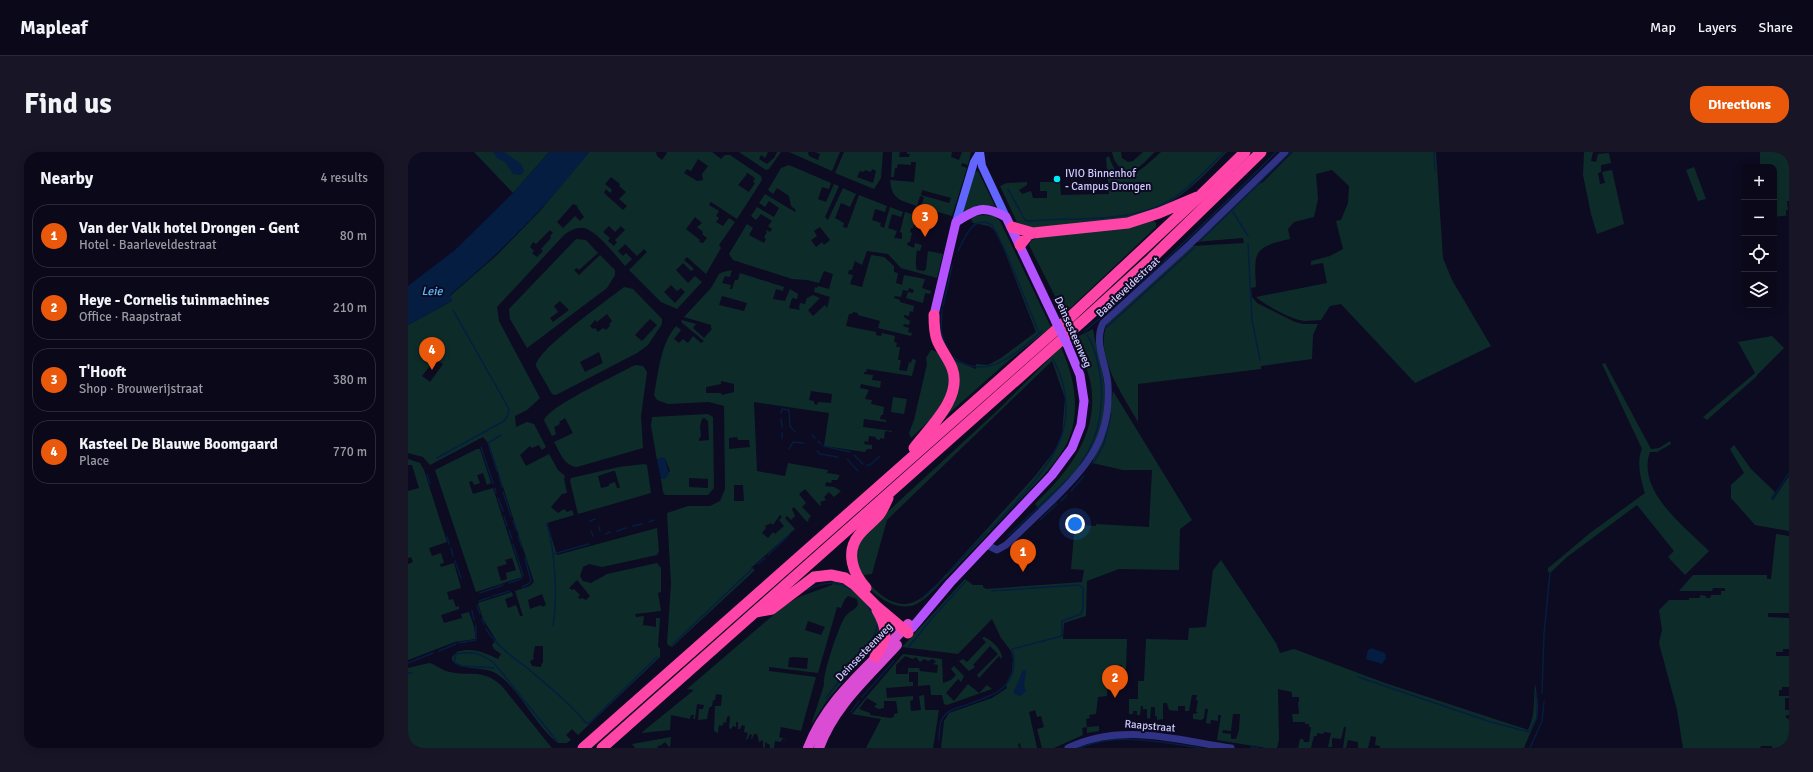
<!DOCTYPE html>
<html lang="en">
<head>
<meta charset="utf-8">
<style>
	body { margin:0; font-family:Signika,sans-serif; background:#181626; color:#f1f3f6 }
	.controls { position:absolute; right:12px; top:12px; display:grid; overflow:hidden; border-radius:8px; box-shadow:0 2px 10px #0003 }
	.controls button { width:36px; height:36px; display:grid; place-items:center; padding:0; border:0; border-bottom:1px solid #2a2938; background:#0a0819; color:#f1f3f6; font:20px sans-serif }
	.you { position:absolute; left:667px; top:372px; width:14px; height:14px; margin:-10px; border:3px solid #fff; border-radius:50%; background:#1a73e8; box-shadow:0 0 0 6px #1a73e833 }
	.badge { display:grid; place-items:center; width:26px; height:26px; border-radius:50%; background:#ea580c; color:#fff; font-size:13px; font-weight:700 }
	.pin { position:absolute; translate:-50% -33px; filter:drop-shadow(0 1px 2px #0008) }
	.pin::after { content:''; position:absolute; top:21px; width:14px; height:12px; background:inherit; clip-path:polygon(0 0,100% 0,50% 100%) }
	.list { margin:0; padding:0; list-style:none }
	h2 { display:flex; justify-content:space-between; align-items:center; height:52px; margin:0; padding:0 16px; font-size:17px }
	h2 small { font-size:13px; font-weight:400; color:#999aa2 }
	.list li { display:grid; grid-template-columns:26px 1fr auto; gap:12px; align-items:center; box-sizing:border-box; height:64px; margin:0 8px 8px; padding:0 8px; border:1px solid #2a2938; border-radius:16px }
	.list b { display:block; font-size:15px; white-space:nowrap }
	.list p { margin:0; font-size:13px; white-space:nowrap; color:#999aa2 }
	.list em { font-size:13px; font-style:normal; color:#999aa2 }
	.icon { flex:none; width:22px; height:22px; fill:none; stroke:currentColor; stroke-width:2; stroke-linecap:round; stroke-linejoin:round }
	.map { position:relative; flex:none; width:1381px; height:596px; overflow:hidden; border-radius:16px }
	header { display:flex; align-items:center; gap:24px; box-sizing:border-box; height:56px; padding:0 20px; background:#0a0819; border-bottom:1px solid #2a2938 }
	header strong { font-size:19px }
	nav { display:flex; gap:22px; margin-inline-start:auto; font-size:14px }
	.intro { display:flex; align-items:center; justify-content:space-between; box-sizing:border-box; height:96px; padding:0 24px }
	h1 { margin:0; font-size:28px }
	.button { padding:10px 18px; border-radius:16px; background:#ea580c; color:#fff; font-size:14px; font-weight:700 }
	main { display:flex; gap:24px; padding:0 24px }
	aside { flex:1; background:#0a0819; border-radius:16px; box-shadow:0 2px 10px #0003 }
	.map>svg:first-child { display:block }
	.green { fill:#0d2c29; fill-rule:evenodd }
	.water { fill:#041d41 }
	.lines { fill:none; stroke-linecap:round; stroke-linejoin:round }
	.stream { stroke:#041d41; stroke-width:1.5 }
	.tertiary { stroke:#303286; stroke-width:7 }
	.secondary { stroke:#6266ff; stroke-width:8 }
	.primary { stroke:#b552ff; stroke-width:9 }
	.trunk { stroke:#da4cd4; stroke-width:10 }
	.motorway { stroke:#ff46a8; stroke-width:11 }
	.primary-bridge { stroke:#b552ff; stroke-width:9 }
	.poi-dot { fill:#00eaf6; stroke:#0d0b21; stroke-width:1.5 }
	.labels { text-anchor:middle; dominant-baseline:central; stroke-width:4; stroke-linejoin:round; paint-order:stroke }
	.poi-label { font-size:11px; fill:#cecbff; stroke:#0d0b21; text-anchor:start }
	.street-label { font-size:11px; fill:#cecbff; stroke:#0d0b21 }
	.water-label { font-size:12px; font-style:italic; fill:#59bbff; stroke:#0d0b21 }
</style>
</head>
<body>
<header>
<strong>Mapleaf</strong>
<nav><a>Map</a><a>Layers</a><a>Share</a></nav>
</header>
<div class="intro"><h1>Find us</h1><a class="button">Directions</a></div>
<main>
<aside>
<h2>Nearby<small>4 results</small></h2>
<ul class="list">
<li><span class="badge">1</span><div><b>Van der Valk hotel Drongen - Gent</b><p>Hotel · Baarleveldestraat</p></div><em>80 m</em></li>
<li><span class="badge">2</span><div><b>Heye - Cornelis tuinmachines</b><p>Office · Raapstraat</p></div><em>210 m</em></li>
<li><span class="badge">3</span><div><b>T'Hooft</b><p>Shop · Brouwerijstraat</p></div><em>380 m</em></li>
<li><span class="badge">4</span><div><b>Kasteel De Blauwe Boomgaard</b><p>Place</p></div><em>770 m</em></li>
</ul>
</aside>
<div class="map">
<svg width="1381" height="596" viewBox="0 0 1381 596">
	<rect width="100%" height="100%" fill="#0d0b21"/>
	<path class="green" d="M66 0H141L105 41Z
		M181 0H248L249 4 254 8 259 1 258 0H304L313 7 317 3H322L353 24 354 28 329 67 303 50 301 53 311 59 308 64 311 66 308 70 315 74 321 66 327 70 311 93 313 96 298 122 279 105 276 108 286 117 283 119 275 111 268 118 280 131 287 124 294 130 269 157 253 150 221 118 239 100 236 97 229 104 217 92 210 99 215 104 218 101 224 107 217 114C209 105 188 78 176 76 168 75 162 79 156 83L89 155 91 169 132 246 119 258 107 264 108 275 119 270 126 272 138 295 134 298 131 293 124 296 122 294 112 303 118 314 141 302 150 318 157 324 156 327 159 341 154 342 143 355 150 361 156 357 159 360 164 358 166 363 139 371 149 403 249 376 251 399 249 403 194 415 181 412 175 415 172 424 175 429 183 431 199 422 249 411 253 416V440L250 441 253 459 227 462 228 465 236 464 235 473 248 475V466H252L250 495 252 496V505L170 583 164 577 158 583 163 588 159 591H150C128 575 112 537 89 522 76 513 52 520 44 508V505L49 500C64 495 76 500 90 507L93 502 86 497 84 493 88 488 75 467 70 451 104 440 105 444 97 447 100 456 108 453 112 464H115L107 439 122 434 126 430 81 292 75 285 22 313 15 305 0 301V173L44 149 42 144 89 103 131 60ZM290 7 300 14 294 22 295 28 289 29 276 21 279 17 283 19ZM338 20 347 26 345 30 347 31 341 40 330 33 339 22ZM203 25 212 32 211 34 218 40 211 47 219 54 215 58 196 41 198 37 202 41 204 38 197 32ZM165 52 170 54 169 55 176 65 172 69 167 64 155 76 149 70ZM287 65 294 71 289 75 295 80 294 82 299 86 295 91 291 90 292 88 278 77ZM201 74 207 80 213 74 217 78 207 88 209 90 206 94 200 89 202 86 195 80ZM142 78 145 81 142 84 143 86 133 97 135 99 129 105 124 101 126 99 122 95 125 90 128 92ZM263 133 269 139 273 136 277 140 267 151 256 140ZM27 207 35 212 22 230 14 224ZM169 428 182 444 178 448 174 446 172 447 170 445 172 443 166 437 164 438 161 436ZM134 442 138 453 134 455 133 453 122 457 120 448ZM127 494H135V511H134L133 515 124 514 122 509 126 507 125 505Z
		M331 0H360L357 6 353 3 351 7 359 12 366 6 369 0H373L361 17 358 18Z
		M381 0H400L401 4 410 8 412 2 407 0H432L424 19Z
		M436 0H475L473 26 466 37 427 21ZM464 17 468 19 465 31 449 25 452 19 456 20 457 18 463 20Z
		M484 0H492L491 5H501L502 2H499V0H544L543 5 551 8 554 0H563L560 13 554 11 553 14 559 16 544 64 513 55 516 45 512 44 509 54C492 48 484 48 482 28L506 30 508 10H503V13L490 12 489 16H487L486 25H483ZM514 38 543 46 541 51 513 43Z
		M704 0H713L714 6 720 10 725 9 735 0H747C741 5 735 13 728 17 714 23 706 11 704 0Z
		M753 0H819C803 16 786 35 767 47 724 73 670 73 621 77L611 75 592 34 599 31 619 30V33L611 38 614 42 623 39 625 46H639V39H632V30H652L653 43 701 42 698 6 701 4C712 42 736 15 753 0Z
		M885 0H1028L1035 106 1044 128 1083 194 1007 231 933 152 922 154 913 168C908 168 902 169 897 169 884 168 857 153 848 145L919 131 915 111 903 113V109L922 104 935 97 928 69 933 68 940 51 941 34 924 18 908 22 910 47 906 65 886 70 880 77 882 87C845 95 846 100 848 135L843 136 844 145 849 151 887 170 895 172H910L905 183 904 207 853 214V217L730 232V270C715 243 686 204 699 172L783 94 836 91 835 86 787 90 848 32 854 31Z
		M1176 0H1185L1183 9 1188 10 1190 2 1201 1 1203 11 1193 13V20L1190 21 1192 32 1197 31 1194 20 1204 18 1216 72 1189 82 1183 62 1175 23Z
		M1352 0H1381V49H1379L1380 58H1378V63H1381L1366 65V15H1352Z
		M381 13 423 31 421 37 414 35 410 47 418 50 426 32 431 34 417 65 420 68 435 36 448 42 442 55 433 51 427 66 436 71 435 75 439 76 451 43 479 54 477 60 467 57 464 68 473 71 472 74 476 76 482 55 495 60 493 65 484 62 480 76 489 79 486 86 494 87V81L492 80 497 60 509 64 505 76H503L502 80 504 81 502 90H500L499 93 506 96 507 91 514 93 512 99 509 98C508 104 507 114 509 118L516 119 518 117 520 99 535 102 529 126 493 116 480 102 459 99 454 113 447 109 444 118H441L440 122 445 123 442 132 454 135 463 103 476 105 486 114V120L490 121 488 131 494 133 496 123 517 127 514 136 523 139 522 142 517 141 515 151 498 146 500 140 505 141 506 138 501 136 500 139 495 138 493 145 487 144 486 146 492 148V150L506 154 505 160 502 159 501 164 496 163V165L502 169 501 173 496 172 495 174 501 176 500 180 504 181 503 184 470 176 472 169 450 163V161L445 160 444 162H441L438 174 468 180V183L473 184 474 181 487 184 486 190 489 191 488 195H492L490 208H493L491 218 499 219 501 210 503 211 504 207 508 208 504 224 459 217 458 220H456V222L465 223 464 228 473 229 472 236 453 232 452 236 461 238 457 247 464 248 463 252 476 255 475 263H473L472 267 478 268V270L456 267 455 275 484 279V280L477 279 476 287 472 286V288L468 287V285L461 284 460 290 457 289 456 292 464 293V297H459L457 300 416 294 421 261 346 250 349 319 377 324 380 311 420 318 419 321 432 323 429 328H424L423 331 418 330 417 334 426 335 433 339 426 345 421 340 416 345 418 348 412 350 413 352 412 354 397 337 391 342 398 351 394 355 403 364 400 367 401 368 399 370 386 355 384 357 387 364 383 368 379 364 377 366 387 377 343 416 347 418 264 495 260 493 259 491 263 432 259 361 280 354H302L312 349 317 337 316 254 301 250 260 252 249 248 246 243C251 219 252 193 268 174L273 178 266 187 271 191 275 187 280 191 285 184 293 191 296 189 273 170 274 168 288 172 285 176 296 186 304 177 303 176V173L276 165 303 136 311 122 315 120 324 118 322 125 317 124 314 131 323 133 322 137H324L327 128H330L332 121 376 135 375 139 368 137 365 147 377 149 382 137 390 142 389 147 384 146 381 156 392 158 391 156 392 151 397 152 399 146 405 143 412 146 400 158 405 164 417 153 419 156 422 145 406 140 407 135 409 136 410 134 421 137 425 122 416 119 411 131 399 128 384 127 325 108 321 102 339 72 345 76 341 83 356 91 358 87 356 85 359 80 358 79V78L362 80 364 77 360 74 364 69 353 62 348 68 343 64 349 55 366 65 371 56 361 49 357 55 351 51 357 42 387 60 388 58 383 54 381 44 369 36 365 42 360 38 373 16ZM412 75 422 88 416 93 414 90 408 95 403 88 409 84 406 79ZM314 144 339 151 336 159 311 153ZM313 229 326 232V240L314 243 313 241H298V235L313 232ZM403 239 424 242 423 251 410 250 409 253 406 252V249L401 248ZM329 285 330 288H341L342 295 321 297V286ZM326 333H335L336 349H326ZM372 363 374 365 371 368 376 374 367 382 365 380 360 386 354 381 358 376 357 374 363 371 365 373Z
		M1286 15 1298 47 1290 49 1278 18Z
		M570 19 587 54 570 53 555 61 553 59 565 21Z
		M576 63 586 64 592 69 643 175 599 210 538 264 547 247 541 204 550 210 568 217V212L580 213 593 206 628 180 589 80 581 74 565 71 563 67 567 64Z
		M745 68 748 71V75L656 162 621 93 623 89 628 86 714 76Z
		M168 87 178 88 190 101 171 118 169 116 166 118 171 123 192 103 207 118V123L199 136 119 196 102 167 101 157ZM152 149 161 158 145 170 142 166 150 160 146 154Z
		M216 135 225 137 254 167V172L240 193 229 201 148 243 144 242 128 214C127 199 201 147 216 135ZM199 162 204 169 201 172 202 174 198 178 195 176 190 180 187 176 185 177 182 174 187 168 189 170ZM242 167 249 173 234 189 227 183ZM191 200 195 211 177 220 172 210Z
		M685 177C688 195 694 213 696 231 699 257 693 287 678 308 665 326 647 342 631 357L627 352C660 320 691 282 683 233 680 217 673 202 667 186Z
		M1364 184 1376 196 1349 223V224L1299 268 1295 265 1347 221 1330 190Z
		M653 195C665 223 672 251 663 281 655 307 625 334 606 354 579 383 552 412 524 440 519 445 513 450 506 453 486 460 459 440 451 421 448 415 448 404 447 397L461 377 591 257ZM644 209 657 246 654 282 648 297 627 324 528 433C522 439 515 446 506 450 486 458 465 439 456 423L464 422 479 368Z
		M523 198C530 199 533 205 537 210 555 240 524 267 503 286L501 281 506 268 519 212 518 206Z
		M1197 211 1243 297 1251 296 1262 289 1263 292 1249 300H1242C1228 339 1277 375 1301 399L1277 423 1260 405 1266 399 1229 353 1159 405 1142 421 1140 420V416L1144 413 1182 381 1237 341C1233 329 1228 309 1234 297L1194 212Z
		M227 213 235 214 239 220 233 264 235 296 169 315C156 314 152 300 146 290L165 281 157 266 151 270 152 272 146 275 148 282 144 284 136 268C143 253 209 223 227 213Z
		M705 239 784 368 772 377 771 418 711 417 679 429 678 464 656 471 655 487H719L718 517H714V513H705L704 523H699V544L690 545 688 562 681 563 682 566 678 567 679 575 691 574V579L679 581V575L674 576 675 583 646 596H634L629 577 636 575 633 564 629 565 627 558 621 560 629 596H613L612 591 610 592 611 596H533L536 569 541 561 584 546 599 536 598 532 604 520 605 506 603 499 593 486 584 467 550 502 494 495 557 427 565 433H575V435L578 437 674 430 676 418 663 417 666 383 676 377V373L688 374V372L741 375 744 318H715L684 311 699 276Z
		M485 245 499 247 496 262 483 260Z
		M300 262 305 265 306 336 300 343H257L255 340 253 327H255L262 319 257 306 250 307 249 308 243 274 244 265ZM296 266 300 269 301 288 291 289V286L293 285 292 274 294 267ZM281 326 300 327V336L281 335Z
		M1326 293 1343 317 1367 340 1363 347 1365 348 1381 324V379L1347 373 1323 346V333L1336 321 1322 297Z
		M69 297H72L83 331 79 333 75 321 69 323 72 331 66 333 64 329 61 330 65 342 85 336 114 425 68 440 27 318ZM104 406 108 418 98 421 99 427 93 429 89 415 99 412 97 408Z
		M0 307 12 311 16 318 39 390 21 396 24 404 33 401 36 411 32 412 33 415 46 411 53 436 39 440 41 448 45 447 48 455 51 454V457L33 463 36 471 54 466 53 462 61 460C64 469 68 477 67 487L47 490 0 508V412L5 410 3 405 0 406V339L11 336 4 313H0Z
		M236 312 239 313 243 341 170 362 162 329 163 326 211 315ZM205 319H207L212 336H209L207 330 201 332V334L193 336 190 324Z
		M1368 382 1381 384V461H1360V465L1381 466V497H1375V500H1368V504H1381V535H1374V538H1371V544H1381V546H1377V558H1381V563H1378V566L1381 567V587L1379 596H1364V594H1353L1352 596H1275L1269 558 1251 491 1254 478 1251 458 1261 448H1281V446H1292V443L1298 444V446H1302L1303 443H1313V439H1317V436H1305L1304 439H1271L1285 423H1359V427H1363Z
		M813 408 868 491 872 501 886 497 977 531 1120 578C1128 562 1125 548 1127 532 1134 566 1128 566 1116 596H972V594L967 593 968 585 963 584 960 596H950V590L940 588 938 596H935L938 575H936L933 587 924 586V595H920L923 581 916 580 915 582 909 581V584H906L903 596H890L892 587H895L896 590H901L903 575H901V572H897V570H885L884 562H891L890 550H891V545H884V540L870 537 871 588 869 596H858L809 588 813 563H810V569L803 568 802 572 798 571 800 557H797L796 566 793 568 785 567V562L790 561 788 559 790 549 788 548 789 543H784L781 559H777V554H770V559L761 558 759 551H755V567L749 568V564H747V555H743L742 567 739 566V557H735V554H733L732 563H729V559H725V562H721V547H730V529H736L738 487 780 488 781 476 798 475 805 418ZM825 562H832L831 578 828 587H823V582L814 581 815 578 823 579Z
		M425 429 438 433 454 445 470 465 473 481 470 490 420 547 403 573 416 533C414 524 431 473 437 465 440 460 447 458 450 453L449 447 440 444 437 447 433 456 429 455 410 521 361 515V519L408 525 393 579 373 575 371 585 379 588 374 587 373 590 367 589 366 596H362V593L357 590V596L355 595V588L351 590 349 582H346L344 587H343L344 583 342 582 339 588 338 587 340 581 336 580 337 574 334 573 332 577H330V570H328V575L325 574 323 577 321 576 322 564 319 565 318 571 316 570 314 574 311 573 310 581 306 579 307 554H313L314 543 308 542 307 548H305L304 554 301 556 299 567 290 568 291 557H295L296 553 289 552 287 567H285L286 563H283L282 567 263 563 262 578 233 581 286 538 279 537 376 454 391 445 424 433ZM400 469 417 475 413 483 397 478ZM384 505 400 506 399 517 380 515 381 506Z
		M576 485C584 488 595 499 594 507L591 504 571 526 569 523 590 502 582 494 565 513 567 515 561 519 551 509 555 507 559 510 578 490 574 486Z
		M495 502 534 507 535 531 543 528 548 523 543 517 546 514 556 524 553 530 550 527 538 541 546 549 560 532 571 541 579 533 584 537 539 553 536 552 534 543H523L522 533 510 534V520H501V530H505V534L478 536 479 546 505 544V548L502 549 503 559 513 558 511 544 516 543 517 558H531L525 596H458L473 567 444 562ZM497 504 505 507 508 505 512 510 516 507 520 509 525 507 528 510 525 512 530 513 529 521 512 519 511 516H500V522H488V513ZM459 546 469 552 466 555 471 557 476 556V549H488L490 561 486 562V565L482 566 462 563V561L451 557Z
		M21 511C27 512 32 517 38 519 60 526 72 515 93 533L144 596H0V516Z
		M263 585 262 596 257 590 252 594 251 593 249 596H227L224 592Z"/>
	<path class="water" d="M85 0H96L113 12 116 18 115 21 112 23 105 22 97 10 89 6Z
		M141 0H181C140 53 93 100 42 143L44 149 0 173V134L47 98 105 41Z
		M252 305 257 306 261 322 257 327H253L249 308Z
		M963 496 977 501 978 506 974 512 958 507 960 498Z
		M615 518H618V520L616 534 618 539 613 544 606 542V539Z"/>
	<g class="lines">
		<path class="stream" d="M1026 0 1027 19
			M600 37 617 68 622 69C667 65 728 72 767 45 785 33 801 15 816 0
			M825 60 840 84
			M791 90 883 0
			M840 92 844 168 852 208
			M550 99 558 83 565 74 570 71 577 70 584 73 597 98 631 181
			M535 154 544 114
			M534 157 533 179 537 192
			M699 175 786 96
			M677 179C744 123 807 62 868 0
			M545 205C579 231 608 201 634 179
			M373 261 374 257 381 258 382 274 387 280
			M373 267 374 275
			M404 283 407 286
			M374 286V281
			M410 289 413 292
			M415 294 442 300
			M73 295 85 331
			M381 297 385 290 396 291
			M409 299 412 302 430 305
			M446 303 455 312
			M29 306 96 269 100 263 101 257 45 158
			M439 307 450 319
			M685 312 696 292 703 262
			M459 313H462L472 304
			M672 313C693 283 698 247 690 212 688 203 685 191 679 183
			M89 319 80 291 93 283
			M19 322 22 332
			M91 324 94 335
			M87 336 88 341
			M663 339 676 324
			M95 340 103 364
			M90 346 95 359
			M1364 347 1381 321
			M653 349 659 343
			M96 364 99 374
			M632 368 649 352
			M105 369 109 379
			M182 369 187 367
			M241 370 246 368
			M139 372C147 400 150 445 145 474
			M225 374 234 372
			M191 375 192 379
			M583 377C630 325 684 281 645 207
			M101 378 104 387
			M183 379 185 384
			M209 379 218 376
			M198 382 202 380
			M601 383 662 325
			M110 384 114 395
			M39 385 41 392
			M43 396 45 404
			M145 402 181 392
			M360 403 381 383
			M47 409 53 426
			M350 412 357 406
			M539 422 579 380
			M101 431 113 427 115 423 105 392
			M114 435 120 432 123 429 117 406
			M399 438C415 430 429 428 444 438
			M72 441 95 433
			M85 444 102 439
			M513 447 536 426
			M71 449 83 445
			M457 450 464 460
			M69 453 72 462
			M64 459 66 468
			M74 467 76 472
			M78 477C88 493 103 504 118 515 139 533 161 550 178 571H181L249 505
			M51 491 68 488V473
			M264 493 345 416
			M500 496 524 466 558 429
			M31 499 48 492
			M0 511 25 501
			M86 516 54 514 46 510 48 502C65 499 72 501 86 511L149 589
			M0 521H4
			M950 525 1083 570 1121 580 1129 566 1128 541
			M1134 541 1136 482 1142 420
			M454 545 486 509
			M418 546 439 519 463 493 470 472
			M443 560 451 549
			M531 588C531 581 531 573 534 567 538 559 547 556 555 554 585 543 614 536 604 497L654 484V469L673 462 675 456V436L671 433 584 439
			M843 595 850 596
			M671 596C710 580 752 590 793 596
			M1122 596 1134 569 1136 550"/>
		<path class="tertiary" d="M579 393 589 398 598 393C614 378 629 363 644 349 680 313 703 287 700 233 699 213 685 191 695 171L782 92 877 0
			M660 596C713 570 768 588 823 596"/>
		<path class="secondary" d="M572 0 574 14 598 65
			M548 70 566 10 572 0"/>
		<path class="primary" d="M526 163 548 70C568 57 575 52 598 65L648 170
			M504 476 542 431 644 323 664 296 673 273 676 249 672 223 659 192"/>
		<path class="trunk" d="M400 596C420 544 464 513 500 472
			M411 596C426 554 460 525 489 493"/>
		<path class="motorway" d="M604 75 625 81
			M612 93 620 83 625 81 720 71 751 61 789 45
			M506 296C523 274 555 245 544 216 540 206 533 198 529 188 526 180 526 172 526 163
			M458 436C445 422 437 400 451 383 457 375 465 370 471 363 475 358 477 352 480 346
			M348 460 364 457 406 425 423 423 437 426 447 433 468 454 500 481
			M467 505C480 487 480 477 469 458
			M175 596 658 169 793 43 837 0
			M194 596 677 167 743 107 853 0"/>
		<path class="primary-bridge" d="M648 170 659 192"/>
	</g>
	<circle class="poi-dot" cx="649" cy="27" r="4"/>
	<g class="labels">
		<g class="poi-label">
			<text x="657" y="21">IVIO Binnenhof<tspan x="657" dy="13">- Campus Drongen</tspan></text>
		</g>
		<g class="street-label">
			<text transform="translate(720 135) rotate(-43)">Baarleveldestraat</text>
			<text transform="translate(665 180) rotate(66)">Deinsesteenweg</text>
			<text transform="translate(456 500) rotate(-46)">Deinsesteenweg</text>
			<text transform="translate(742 574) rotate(5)">Raapstraat</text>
		</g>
		<g class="water-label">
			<text x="24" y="139">Leie</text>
		</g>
	</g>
</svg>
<div class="controls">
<button>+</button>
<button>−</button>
<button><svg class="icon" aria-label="locate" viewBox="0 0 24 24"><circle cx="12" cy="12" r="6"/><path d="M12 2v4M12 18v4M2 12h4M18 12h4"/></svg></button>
<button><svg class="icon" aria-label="layers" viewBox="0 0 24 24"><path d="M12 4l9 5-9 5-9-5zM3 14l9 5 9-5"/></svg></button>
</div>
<div class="you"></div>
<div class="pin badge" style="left:615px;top:420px">1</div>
<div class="pin badge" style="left:707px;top:546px">2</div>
<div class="pin badge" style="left:517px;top:85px">3</div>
<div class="pin badge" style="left:24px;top:218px">4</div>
</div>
</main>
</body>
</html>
